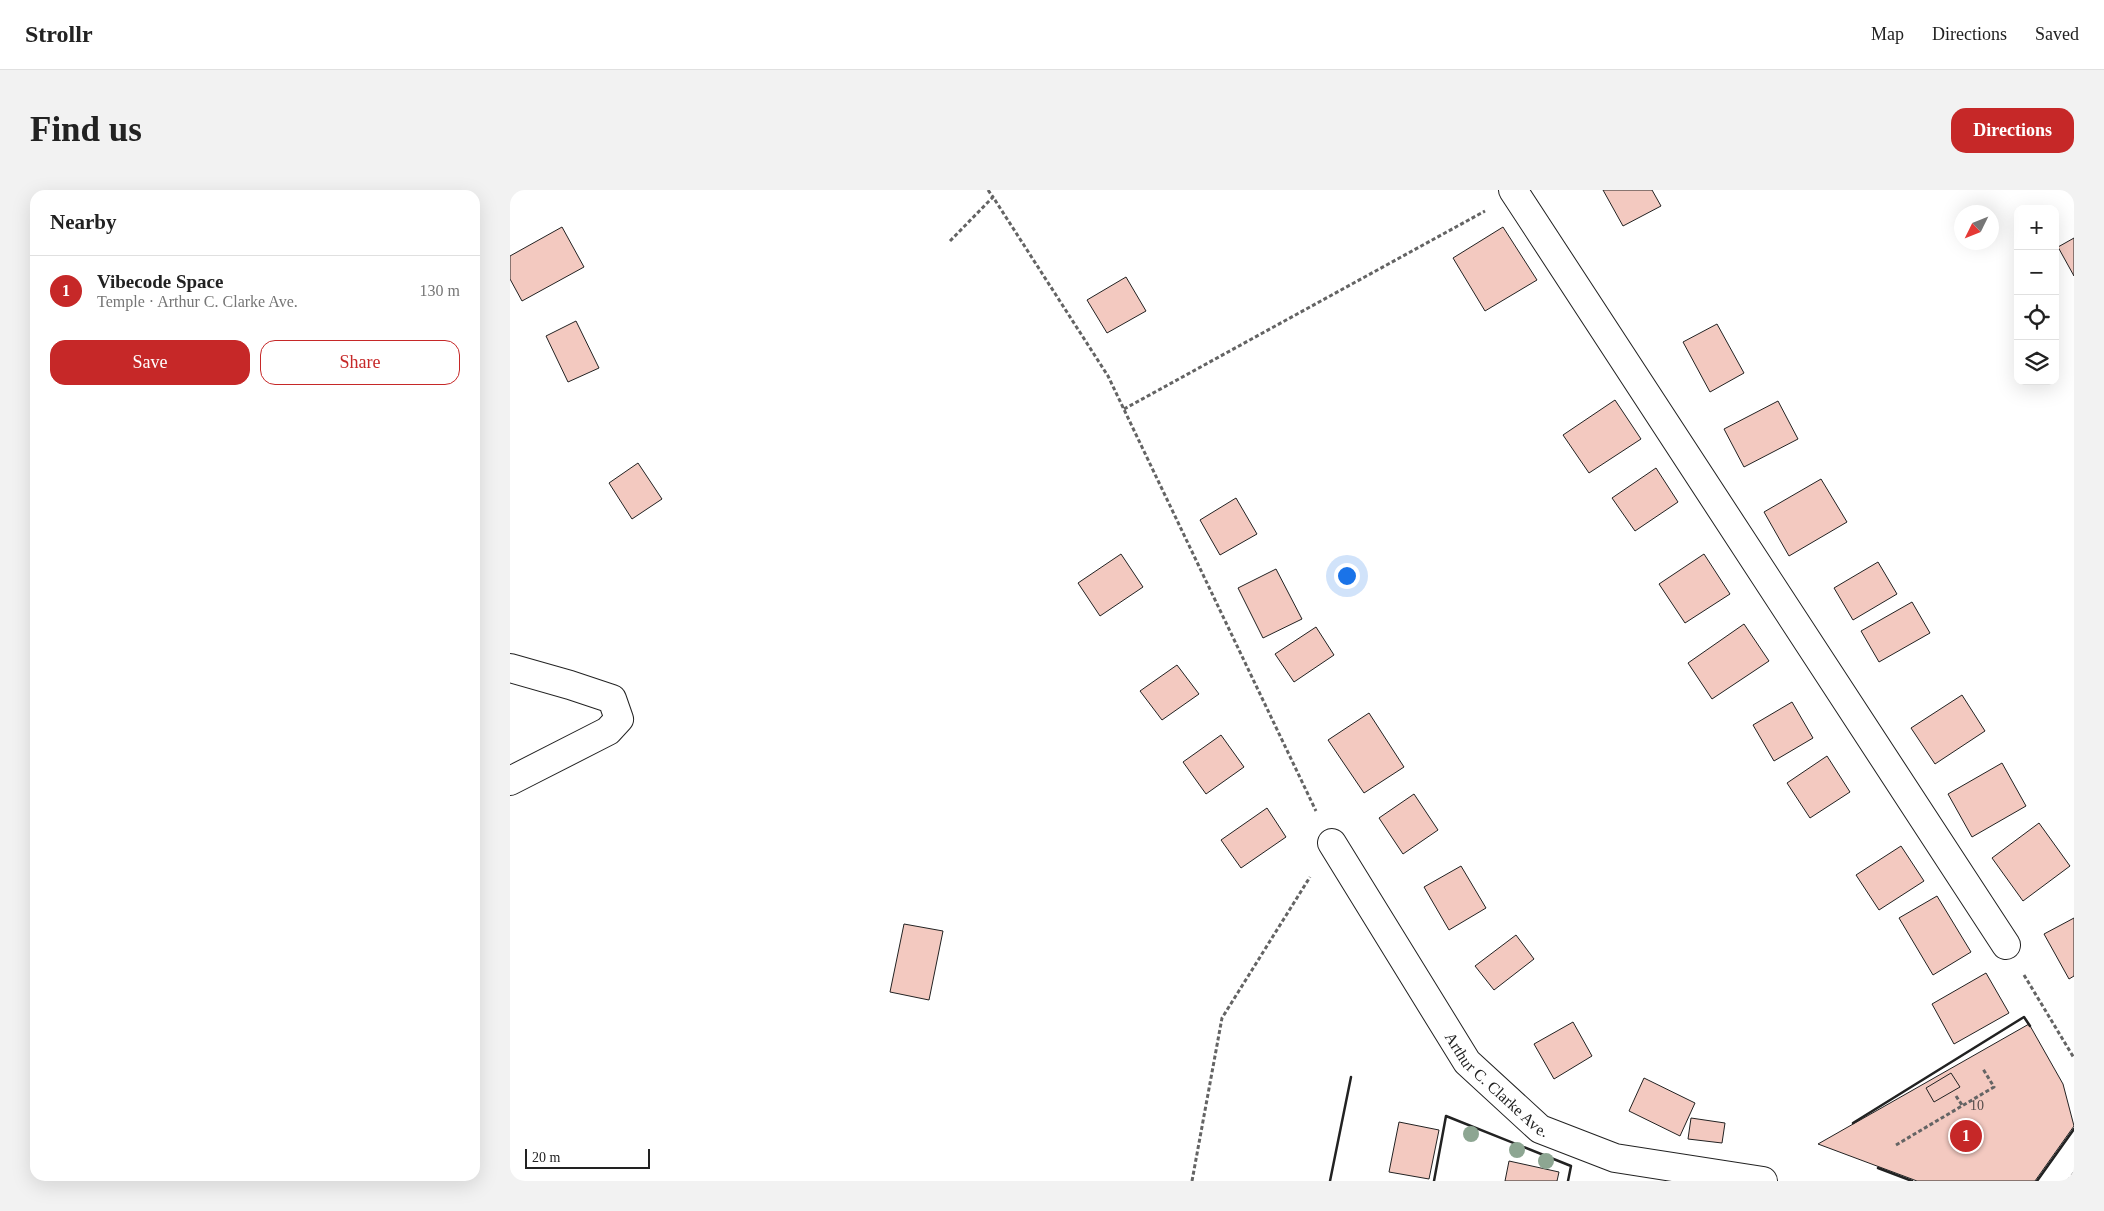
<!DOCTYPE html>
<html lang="en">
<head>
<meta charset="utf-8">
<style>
	body { margin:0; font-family:"Times New Roman",serif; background:#f2f2f2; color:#222 }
	.controls { position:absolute; right:15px; top:15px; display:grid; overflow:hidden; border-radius:10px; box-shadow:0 5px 20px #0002 }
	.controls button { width:45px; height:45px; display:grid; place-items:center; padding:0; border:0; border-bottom:1px solid #e0e0e0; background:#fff; color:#222; font:25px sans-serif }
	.compass { position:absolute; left:1444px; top:15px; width:45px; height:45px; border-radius:50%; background:#fff; box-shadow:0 5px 20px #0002; rotate:227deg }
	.scale { position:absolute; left:15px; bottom:12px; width:125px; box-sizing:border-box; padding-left:5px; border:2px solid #222; border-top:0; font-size:14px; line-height:18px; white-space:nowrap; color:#222; -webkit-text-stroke:4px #fff; paint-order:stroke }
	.you { position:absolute; left:836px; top:385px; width:18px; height:18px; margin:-12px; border:4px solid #fff; border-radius:50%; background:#1a73e8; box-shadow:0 0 0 8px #1a73e833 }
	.badge { display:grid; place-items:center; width:32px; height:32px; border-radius:50%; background:#c62828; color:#fff; font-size:16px; font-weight:700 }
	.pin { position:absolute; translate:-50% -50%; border:2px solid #fff; box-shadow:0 1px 5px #0006 }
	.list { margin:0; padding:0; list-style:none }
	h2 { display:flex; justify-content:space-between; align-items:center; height:65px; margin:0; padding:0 20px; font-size:21px }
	h2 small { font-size:16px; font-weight:400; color:#767676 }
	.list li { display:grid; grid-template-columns:32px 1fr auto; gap:15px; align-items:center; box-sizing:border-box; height:70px; padding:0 20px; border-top:1px solid #e0e0e0 }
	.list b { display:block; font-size:19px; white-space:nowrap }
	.list p { margin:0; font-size:16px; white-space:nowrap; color:#767676 }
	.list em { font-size:16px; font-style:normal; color:#767676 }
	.actions { display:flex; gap:10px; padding:15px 20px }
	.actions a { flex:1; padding:11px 0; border:1px solid #c62828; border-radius:15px; text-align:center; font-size:18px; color:#c62828 }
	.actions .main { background:#c62828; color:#fff }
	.icon { flex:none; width:28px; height:28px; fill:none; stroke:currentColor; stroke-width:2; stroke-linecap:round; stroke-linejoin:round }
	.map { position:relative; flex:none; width:1564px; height:991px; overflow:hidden; border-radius:15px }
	header { display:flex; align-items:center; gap:30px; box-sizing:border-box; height:70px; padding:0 25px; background:#fff; border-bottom:1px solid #e0e0e0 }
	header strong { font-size:24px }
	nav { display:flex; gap:28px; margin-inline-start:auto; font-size:18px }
	.intro { display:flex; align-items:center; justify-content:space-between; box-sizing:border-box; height:120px; padding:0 30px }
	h1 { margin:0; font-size:35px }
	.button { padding:12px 22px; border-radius:15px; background:#c62828; color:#fff; font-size:18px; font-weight:700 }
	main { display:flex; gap:30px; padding:0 30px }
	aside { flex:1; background:#fff; border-radius:15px; box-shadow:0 5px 20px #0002 }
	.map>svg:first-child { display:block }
	.building { fill:#f3c9c0; stroke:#222 }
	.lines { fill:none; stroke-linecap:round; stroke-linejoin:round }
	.street-casing { stroke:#222; stroke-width:30 }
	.path { stroke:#646464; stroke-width:3; stroke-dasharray:4 2.5; stroke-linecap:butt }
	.street { stroke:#fff; stroke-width:28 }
	.wall { stroke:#222; stroke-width:2.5 }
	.tree { fill:#8da692 }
	.labels { text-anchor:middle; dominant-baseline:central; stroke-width:4; stroke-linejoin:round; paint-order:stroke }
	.number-label { font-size:14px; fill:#564c4a }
	.street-label { font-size:16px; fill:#222; stroke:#fff }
</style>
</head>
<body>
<header>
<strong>Strollr</strong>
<nav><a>Map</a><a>Directions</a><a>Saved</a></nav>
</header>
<div class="intro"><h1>Find us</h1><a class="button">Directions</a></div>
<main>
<aside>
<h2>Nearby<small></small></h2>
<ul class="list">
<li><span class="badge">1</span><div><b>Vibecode Space</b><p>Temple · Arthur C. Clarke Ave.</p></div><em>130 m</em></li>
</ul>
<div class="actions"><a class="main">Save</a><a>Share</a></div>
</aside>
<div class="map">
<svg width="1564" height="991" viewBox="0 0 1564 991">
	<rect width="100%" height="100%" fill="#fff"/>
	<path class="building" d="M1093 0H1142L1151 16 1113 36Z
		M52 37 74 77 12 111 0 89V66Z
		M993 37 1027 90 975 121 943 68Z
		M1564 48V86L1548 57Z
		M616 87 636 121 597 143 577 110Z
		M66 131 89 178 58 192 36 146Z
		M1207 134 1234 183 1200 202 1173 152Z
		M1105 210 1131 249 1079 283 1053 245Z
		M1268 211 1288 249 1234 277 1214 239Z
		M128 273 152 309 122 329 99 293Z
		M1146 278 1168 312 1125 341 1102 308Z
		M1311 289 1337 332 1279 366 1254 322Z
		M726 308 747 344 710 365 690 330Z
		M611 364 633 397 590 426 568 393Z
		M1194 364 1220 404 1175 433 1149 394Z
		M1368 372 1387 404 1343 430 1324 398Z
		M766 379 792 429 753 448 728 398Z
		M1402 412 1420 443 1369 472 1351 441Z
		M1234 434 1259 471 1202 509 1178 473Z
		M806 437 824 465 784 492 765 464Z
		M667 475 689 504 652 530 630 501Z
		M1452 505 1475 541 1425 574 1401 538Z
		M1282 512 1303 548 1264 571 1243 535Z
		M859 523 894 577 854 603 818 550Z
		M711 545 734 577 696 604 673 572Z
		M1317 566 1340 602 1300 628 1277 593Z
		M1492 573 1516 616 1462 647 1438 604Z
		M904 604 928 640 893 664 869 628Z
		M757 618 776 647 731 678 711 650Z
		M1529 633 1560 676 1513 711 1482 668Z
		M1391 656 1414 691 1369 720 1346 685Z
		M951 676 976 718 939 740 914 697Z
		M1427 706 1461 762 1423 785 1389 728Z
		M1564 728V786L1559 789 1534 744Z
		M394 734 433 741 419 810 380 802Z
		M1006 745 1024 769 984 800 965 776Z
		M1476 783 1499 823 1444 854 1422 814Z
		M1063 832 1082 866 1044 889 1024 854Z
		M1519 834 1553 894 1564 936 1525 991H1407L1308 954Z
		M1441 883 1450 897 1424 912 1416 898Z
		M1134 888 1185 913 1170 946 1119 921Z
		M1181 928 1215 933 1212 953 1178 949Z
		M889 932 929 940 919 989 879 982Z
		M999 971 1049 982 1047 991H995Z"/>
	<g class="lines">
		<defs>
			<g id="street">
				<path d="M1003 0 1496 755"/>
				<path d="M0 478 60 495 102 509 109 529 98 541 0 591"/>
				<path id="s1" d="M822 653 957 872 1030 939 1105 968 1253 991"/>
			</g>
		</defs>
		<use href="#street" class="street-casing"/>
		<path class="path" d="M478 0 483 7
			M440 51 483 7 598 186 806 621
			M614 219 975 21
			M1514 785 1564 868
			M1446 906 1452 915
			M1386 955 1484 897 1473 879
			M682 991 712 828 800 687
			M1558 991 1564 983"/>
		<use href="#street" class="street"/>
		<path class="wall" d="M1343 933 1514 827 1520 836
			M1368 978 1402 991
			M820 991 841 887
			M924 991 936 926 1061 976 1058 991
			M1527 991 1564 939"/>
	</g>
	<g class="tree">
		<circle cx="961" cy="944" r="8"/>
		<circle cx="1007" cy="960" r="8"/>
		<circle cx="1036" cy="971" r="8"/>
	</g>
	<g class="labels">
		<g class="number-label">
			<text x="1467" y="915">10</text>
		</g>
		<g class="street-label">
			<text stroke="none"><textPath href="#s1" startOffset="294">Arthur C. Clarke Ave.</textPath></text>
		</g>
	</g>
</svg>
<div class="controls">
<button>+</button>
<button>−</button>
<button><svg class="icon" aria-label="locate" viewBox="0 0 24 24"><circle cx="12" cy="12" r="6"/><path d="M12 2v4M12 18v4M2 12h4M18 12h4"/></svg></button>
<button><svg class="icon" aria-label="layers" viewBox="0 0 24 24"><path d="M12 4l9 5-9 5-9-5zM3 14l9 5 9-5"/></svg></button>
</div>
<svg class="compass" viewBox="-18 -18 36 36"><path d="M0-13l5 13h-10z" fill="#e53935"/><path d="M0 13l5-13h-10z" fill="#767676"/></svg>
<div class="scale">20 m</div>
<div class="you"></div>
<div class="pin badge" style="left:1456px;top:946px">1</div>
</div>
</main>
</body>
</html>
